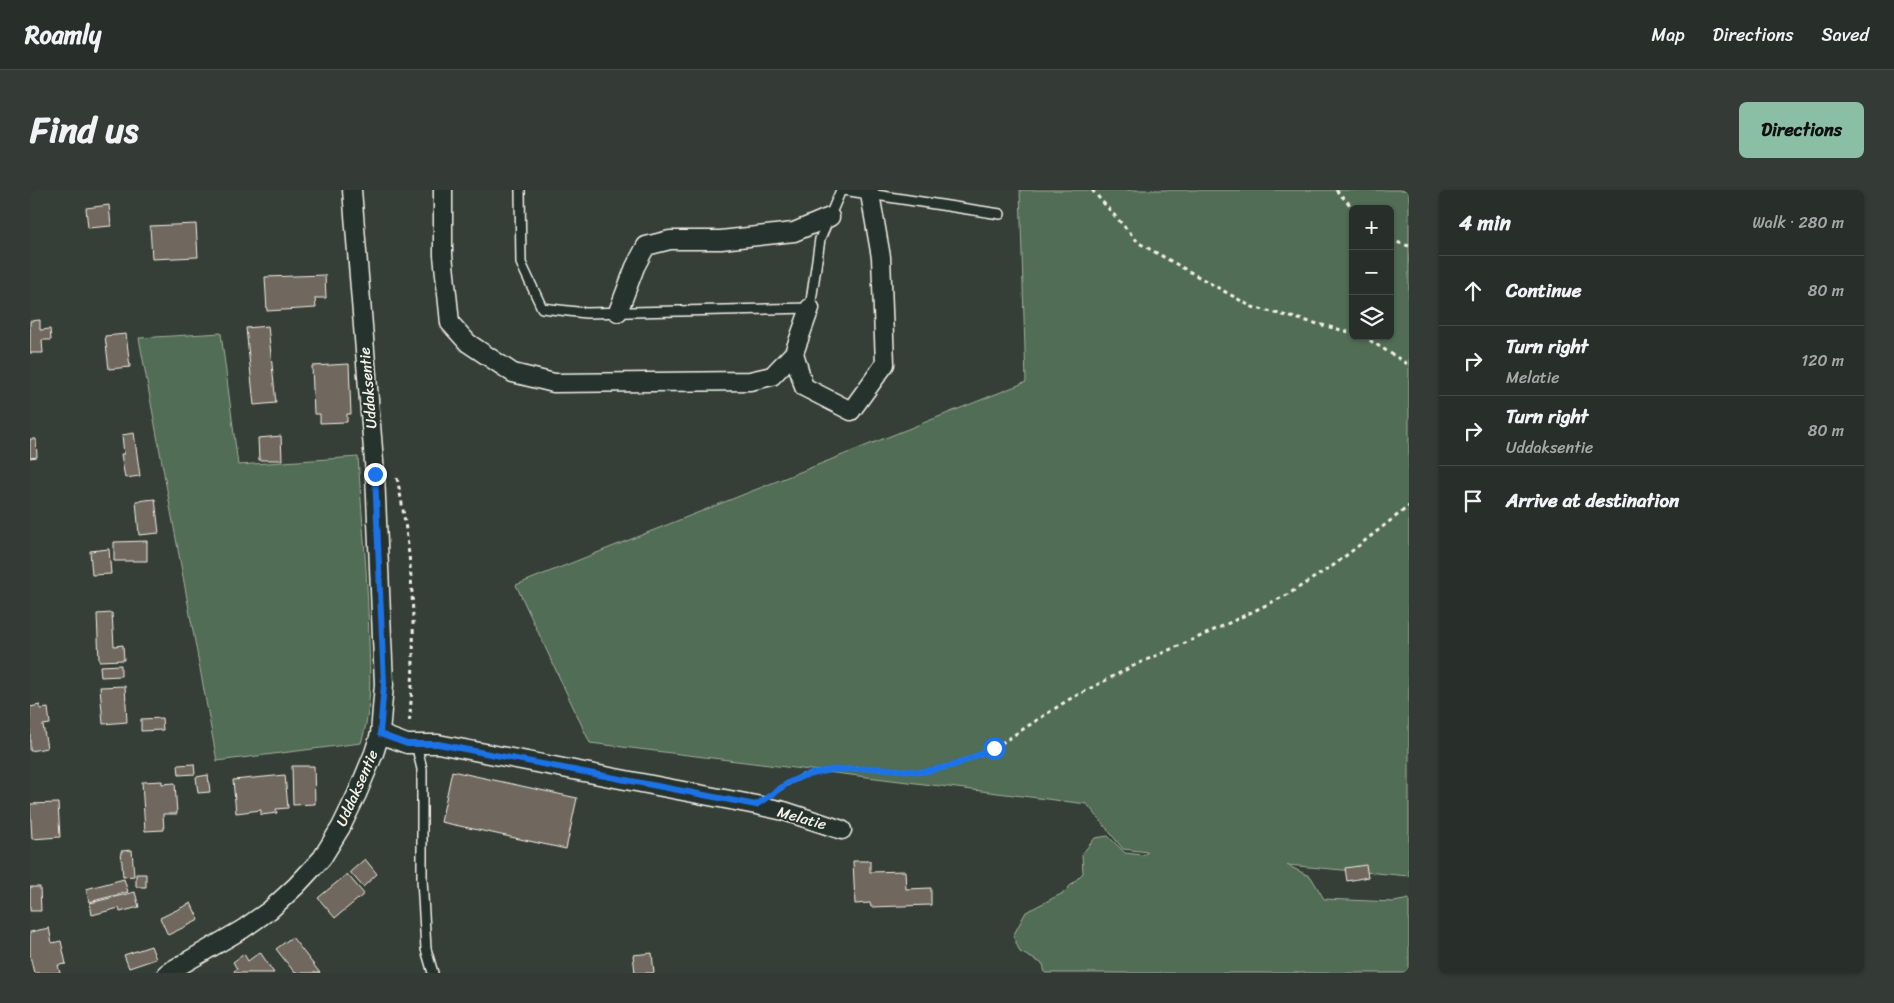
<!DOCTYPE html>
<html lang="en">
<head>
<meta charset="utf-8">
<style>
	body { margin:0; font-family:Sriracha,sans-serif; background:#343a35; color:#f1f3f6 }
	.controls { position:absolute; right:15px; top:15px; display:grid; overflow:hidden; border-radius:8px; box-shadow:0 1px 4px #0004 }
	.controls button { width:45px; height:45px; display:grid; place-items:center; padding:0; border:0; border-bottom:1px solid #444a46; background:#282e29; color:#f1f3f6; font:25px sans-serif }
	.stop { position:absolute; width:15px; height:15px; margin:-11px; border:4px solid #1a73e8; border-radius:50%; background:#fff }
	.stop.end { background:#1a73e8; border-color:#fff; box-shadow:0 1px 5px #0008 }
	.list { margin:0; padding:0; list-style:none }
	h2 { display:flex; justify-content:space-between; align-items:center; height:65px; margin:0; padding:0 20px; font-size:21px }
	h2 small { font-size:16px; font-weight:400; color:#a5a8a8 }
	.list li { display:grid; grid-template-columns:32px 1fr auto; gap:15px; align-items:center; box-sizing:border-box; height:70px; padding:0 20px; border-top:1px solid #444a46 }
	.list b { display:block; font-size:19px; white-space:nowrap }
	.list p { margin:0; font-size:16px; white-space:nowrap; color:#a5a8a8 }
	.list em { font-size:16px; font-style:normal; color:#a5a8a8 }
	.icon { flex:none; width:28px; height:28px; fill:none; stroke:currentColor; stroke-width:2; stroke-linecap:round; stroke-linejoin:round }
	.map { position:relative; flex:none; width:1379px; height:783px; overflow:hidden; border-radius:8px }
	header { display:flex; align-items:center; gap:30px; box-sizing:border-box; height:70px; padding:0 25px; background:#282e29; border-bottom:1px solid #444a46 }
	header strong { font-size:24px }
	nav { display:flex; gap:28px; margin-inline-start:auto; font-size:18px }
	.intro { display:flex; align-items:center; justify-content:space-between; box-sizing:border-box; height:120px; padding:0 30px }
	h1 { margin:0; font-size:35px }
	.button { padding:12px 22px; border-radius:8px; background:#8abfa5; color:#111; font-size:18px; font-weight:700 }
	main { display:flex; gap:30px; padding:0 30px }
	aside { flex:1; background:#282e29; border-radius:8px; box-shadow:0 1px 4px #0004 }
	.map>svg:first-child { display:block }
	.green { fill:#516d55; stroke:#a2af9e; fill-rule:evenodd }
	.building { fill:#70685f; stroke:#f4f1e8 }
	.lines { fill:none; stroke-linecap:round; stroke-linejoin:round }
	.lane-casing { stroke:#f4f1e8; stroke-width:12 }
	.street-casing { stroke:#f4f1e8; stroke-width:21 }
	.path { stroke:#f4f1e8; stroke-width:3; stroke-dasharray:4 4; stroke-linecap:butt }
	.lane { stroke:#26332d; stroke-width:9 }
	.street { stroke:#26332d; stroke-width:18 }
	.route { stroke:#1a73e8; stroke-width:6 }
	.labels { text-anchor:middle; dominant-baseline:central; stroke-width:4; stroke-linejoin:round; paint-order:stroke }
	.street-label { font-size:15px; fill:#f4f1e8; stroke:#26332d }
</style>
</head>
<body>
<header>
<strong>Roamly</strong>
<nav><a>Map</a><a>Directions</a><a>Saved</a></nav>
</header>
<div class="intro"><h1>Find us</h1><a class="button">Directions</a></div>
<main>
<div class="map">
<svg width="1379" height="783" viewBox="0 0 1379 783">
	<rect width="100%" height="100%" fill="#353e37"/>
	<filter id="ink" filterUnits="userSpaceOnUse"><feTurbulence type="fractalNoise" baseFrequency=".02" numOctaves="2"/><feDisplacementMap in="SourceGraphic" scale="10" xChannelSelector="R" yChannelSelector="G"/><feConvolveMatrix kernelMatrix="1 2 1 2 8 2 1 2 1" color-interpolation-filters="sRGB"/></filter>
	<g filter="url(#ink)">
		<path class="green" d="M990 0H1379V686L1257 675 1281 687 1294 709 1364 712 1379 709V783H1015L1013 774 990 762 983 746 996 722 1033 703 1053 683 1052 664 1065 648 1078 646 1095 663 1113 665 1118 662 1093 659 1057 614 560 553 486 395 996 192ZM1323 19H1360V146H1323Z
			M191 143 208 275 328 267C332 329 338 390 339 451 340 485 342 520 331 553L187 571 109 148Z"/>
		<path class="building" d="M79 15 81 36 58 38 56 18Z
			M166 34 168 67 122 69 120 36Z
			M295 85 296 108H285L286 118 237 121 235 87Z
			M10 130V140L20 139 21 150H12L13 163H0V131Z
			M238 136 246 213 224 215 216 138Z
			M96 144 100 177 79 179 75 146Z
			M319 174 321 224H317V232L290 233V224H284L282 176Z
			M104 243 110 286 95 288 91 264H94L92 245Z
			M251 246 252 270H229L228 248Z
			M0 249H6L7 267 0 268Z
			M125 309 129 343 109 345 106 311Z
			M117 351V371H84V352Z
			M79 359 81 384 62 385 60 361Z
			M82 423 84 456 93 455 94 470 69 471 67 424Z
			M91 475V486L71 487 70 476Z
			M95 496 97 532 73 534 70 497Z
			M10 515V519L18 518 20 534 13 535 17 558 0 561V517Z
			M132 528 133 540 111 541V529Z
			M164 574 165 584 149 585 148 575Z
			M262 576H284L285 614 263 615Z
			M422 581 547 608 536 659 411 632Z
			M178 585 180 602 168 603 166 587Z
			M255 585 258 618 246 619 247 623 231 625V620L206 623 203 590Z
			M132 591V594L145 593 147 624H133L134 640 115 641 112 592Z
			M28 613 30 647 2 649 0 614Z
			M102 660 104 686 93 687 91 661Z
			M335 669 347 684 333 697 320 682Z
			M823 671H840V682L875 681 876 699 901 698V715L841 717 840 713 825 714Z
			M1336 675 1338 687 1317 691 1315 678Z
			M106 684H116V697H106Z
			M317 684 334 704 305 728 288 708Z
			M94 689 98 702 59 712 56 699Z
			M0 697H10L11 721H0Z
			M105 702 109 717 90 722 89 718 62 725 60 713Z
			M161 713 169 730 138 745 130 728Z
			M19 738 22 753 31 751 36 774 28 775 30 783H4L0 766V742Z
			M262 747 290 783H265L246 759Z
			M121 756 126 769 99 778 94 765Z
			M230 762 244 783H205L204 781 207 779 203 772 214 764 218 771Z
			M622 763 624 783H605L603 765Z"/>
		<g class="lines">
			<defs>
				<path id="lane" d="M490 0 491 73 512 118 556 123 780 118 790 49 811 0
					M813 0 970 24
					M386 554 392 579V689L396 759 403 783"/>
				<path id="street" d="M413 0V65L420 133 438 153 483 183 524 193 720 191 742 186 764 163
					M780 118 764 163 774 197 821 221 855 174 851 67 840 4
					M588 122 605 77 616 56 640 50H691L764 42 800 27
					M350 544 377 554H408L726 615 754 621 812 640
					M137 783 213 739 240 720 266 696 292 668 311 637 327 604 344 563 350 544 354 494 345 284 322 0"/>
			</defs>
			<use href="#lane" class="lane-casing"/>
			<use href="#street" class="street-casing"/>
			<path class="path" d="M1062 0 1109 53 1222 117 1323 143
				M1306 0 1324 19
				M1360 50 1379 56
				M1333 146 1379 175
				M367 288C384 368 387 453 379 535
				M749 599 773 585 800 580 846 578 893 582 925 575 964 558 1038 510 1107 474 1178 443 1257 405 1304 375 1379 316"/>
			<use href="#lane" class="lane"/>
			<use href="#street" class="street"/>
		</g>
	</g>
	<g class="lines" filter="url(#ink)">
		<path class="route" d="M345 284 354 494 350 544 377 554H408L726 615 758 593 773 586 800 580 846 578 893 582 925 575 964 558"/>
	</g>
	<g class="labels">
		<g class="street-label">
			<text transform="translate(338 198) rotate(-95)">Uddaksentie</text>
			<text transform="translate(327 598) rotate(-66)">Uddaksentie</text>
			<text transform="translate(772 628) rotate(16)">Melatie</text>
		</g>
	</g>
</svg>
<div class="controls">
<button>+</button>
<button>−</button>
<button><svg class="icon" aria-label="layers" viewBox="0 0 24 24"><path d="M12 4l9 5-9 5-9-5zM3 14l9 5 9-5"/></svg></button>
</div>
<div class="stop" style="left:964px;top:558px"></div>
<div class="stop end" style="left:345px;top:284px"></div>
</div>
<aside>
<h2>4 min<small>Walk · 280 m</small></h2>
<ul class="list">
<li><svg class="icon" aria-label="ahead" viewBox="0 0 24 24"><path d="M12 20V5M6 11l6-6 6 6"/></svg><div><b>Continue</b></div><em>80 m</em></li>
<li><svg class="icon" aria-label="right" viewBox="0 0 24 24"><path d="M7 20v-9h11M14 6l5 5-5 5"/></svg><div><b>Turn right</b><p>Melatie</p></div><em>120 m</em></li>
<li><svg class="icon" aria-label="right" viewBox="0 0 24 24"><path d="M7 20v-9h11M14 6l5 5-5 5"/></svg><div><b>Turn right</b><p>Uddaksentie</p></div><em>80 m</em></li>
<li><svg class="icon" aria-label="arrive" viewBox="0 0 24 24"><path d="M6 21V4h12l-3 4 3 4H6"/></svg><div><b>Arrive at destination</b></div></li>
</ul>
</aside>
</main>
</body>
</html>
